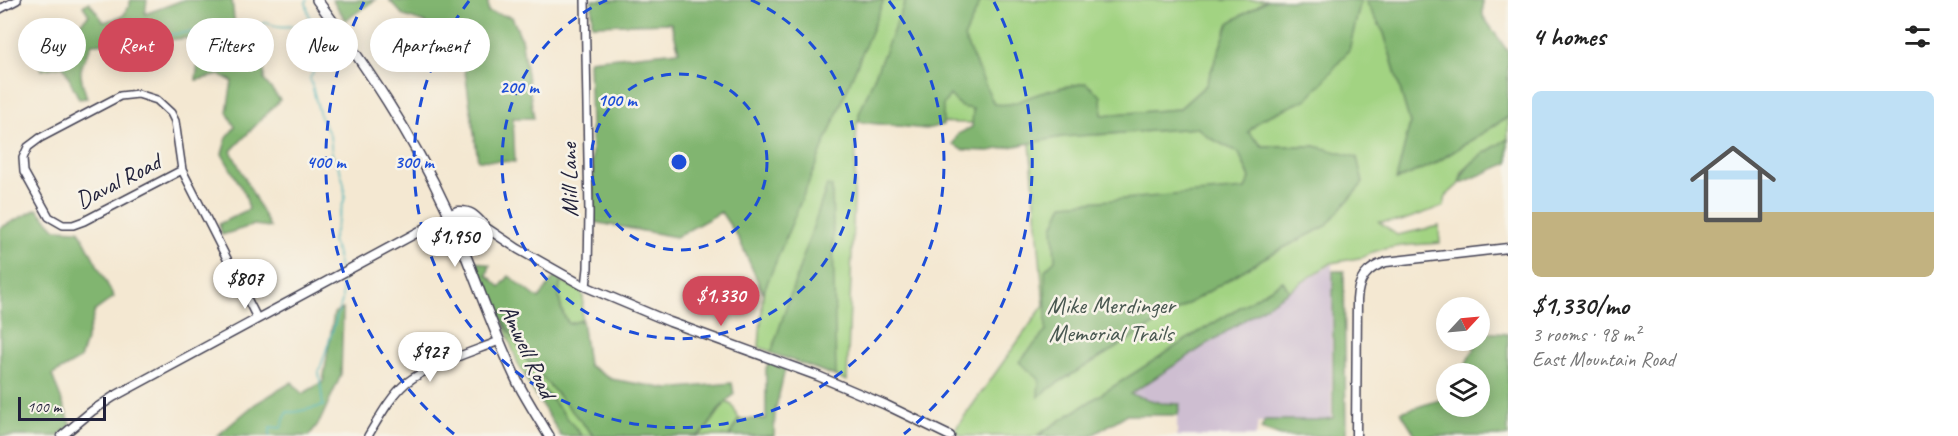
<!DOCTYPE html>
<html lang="en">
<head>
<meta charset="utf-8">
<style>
	body { margin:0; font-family:Caveat,sans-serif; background:#f6f6f6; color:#222; height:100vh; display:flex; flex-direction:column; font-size:22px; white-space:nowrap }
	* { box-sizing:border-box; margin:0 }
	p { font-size:20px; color:#767676 }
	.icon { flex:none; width:33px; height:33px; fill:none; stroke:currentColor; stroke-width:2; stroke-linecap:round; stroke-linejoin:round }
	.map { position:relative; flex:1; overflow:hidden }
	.side { display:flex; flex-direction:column; background:#fff; width:450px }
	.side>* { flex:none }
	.hud { position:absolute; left:18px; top:18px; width:570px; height:54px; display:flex; gap:12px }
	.needle { width:39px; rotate:64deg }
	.fabs { position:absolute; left:1436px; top:297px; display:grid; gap:12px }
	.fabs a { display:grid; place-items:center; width:54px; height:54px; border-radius:50%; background:#fff; box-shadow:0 3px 15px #0003; font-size:30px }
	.scale { position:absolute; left:18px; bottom:15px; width:88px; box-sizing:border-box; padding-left:6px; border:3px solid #22223b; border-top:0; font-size:16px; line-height:21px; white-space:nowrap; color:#22223b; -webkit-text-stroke:4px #f7f3e8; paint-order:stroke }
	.price { position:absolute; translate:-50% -51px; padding:0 14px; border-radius:21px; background:#fff; color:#222; font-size:20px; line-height:39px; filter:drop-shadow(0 2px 3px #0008) }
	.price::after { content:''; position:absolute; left:50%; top:36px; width:18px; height:14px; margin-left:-9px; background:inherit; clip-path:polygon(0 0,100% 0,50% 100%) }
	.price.on { background:#d1495b; color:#fff }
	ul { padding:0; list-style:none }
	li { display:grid; align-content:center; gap:12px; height:318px; padding:0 24px }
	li+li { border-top:2px solid #e0e0e0 }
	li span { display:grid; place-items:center; height:186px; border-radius:9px; color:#555 }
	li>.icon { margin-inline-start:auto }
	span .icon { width:108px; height:108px; fill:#fffc; stroke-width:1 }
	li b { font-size:26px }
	h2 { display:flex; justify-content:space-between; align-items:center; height:72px; padding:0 24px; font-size:26px }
	.tag { padding:0 21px; border-radius:27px; background:#fff; box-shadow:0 3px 15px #0003; font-size:21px; line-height:54px }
	.tag.on { background:#d1495b; color:#fff }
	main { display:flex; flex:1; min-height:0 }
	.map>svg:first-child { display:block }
	.industrial { fill:#cebed1 }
	.green { fill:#a2d382; stroke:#627a5e; stroke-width:1.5 }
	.forest { fill:#81b570; stroke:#526c56; stroke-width:1.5 }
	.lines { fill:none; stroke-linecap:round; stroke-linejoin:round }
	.stream { stroke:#40b1b8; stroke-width:1.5 }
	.minor-casing { stroke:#424052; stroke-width:10 }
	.tertiary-casing { stroke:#424052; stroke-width:11 }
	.secondary-casing { stroke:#424052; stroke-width:12 }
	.minor { stroke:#fff; stroke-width:7 }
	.tertiary { stroke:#fff; stroke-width:8 }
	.secondary { stroke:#fff; stroke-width:9 }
	.ring { fill:none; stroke:#1d4ed8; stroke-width:3; stroke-dasharray:10 8 }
	.labels { text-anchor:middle; stroke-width:5; stroke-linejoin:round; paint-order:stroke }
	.street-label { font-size:24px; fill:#22223b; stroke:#f7f3e8 }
	.park-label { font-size:24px; fill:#485750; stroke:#f7f3e8 }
	.centre { fill:#1d4ed8; stroke:#f7f3e8; stroke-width:3 }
	.ring-label { font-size:18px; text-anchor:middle; font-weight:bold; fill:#1d4ed8; stroke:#f7f3e8; stroke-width:5; stroke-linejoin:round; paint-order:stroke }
</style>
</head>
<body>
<main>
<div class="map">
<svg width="1508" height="436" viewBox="0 0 1508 436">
	<rect width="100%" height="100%" fill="#f7f3e8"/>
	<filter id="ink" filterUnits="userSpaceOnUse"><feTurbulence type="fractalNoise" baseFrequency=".0167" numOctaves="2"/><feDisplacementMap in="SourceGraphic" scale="12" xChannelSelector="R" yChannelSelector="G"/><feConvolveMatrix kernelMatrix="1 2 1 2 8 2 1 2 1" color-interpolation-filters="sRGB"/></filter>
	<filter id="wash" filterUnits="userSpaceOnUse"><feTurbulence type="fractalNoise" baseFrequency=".008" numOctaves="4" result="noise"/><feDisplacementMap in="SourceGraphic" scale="24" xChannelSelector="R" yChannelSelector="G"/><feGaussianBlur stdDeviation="1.35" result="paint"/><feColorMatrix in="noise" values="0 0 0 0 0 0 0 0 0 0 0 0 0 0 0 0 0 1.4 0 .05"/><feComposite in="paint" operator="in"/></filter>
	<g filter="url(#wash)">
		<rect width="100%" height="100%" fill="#f4e8d2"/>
		<!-- industrial -->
		<path class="industrial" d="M1332,264L1331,423L1258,422L1256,436H1177V407L1126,394Z"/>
		<!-- green -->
		<path class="green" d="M873,0H1267L1229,23L1206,85L1179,109L1102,115L1086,83L1062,87L1096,135L1198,128L1208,137L1239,153L1250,179L1245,189L1264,258L1326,226L1315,146H1262L1248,132L1262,119L1307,99L1349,50L1361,0H1365L1384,33L1410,123L1397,180L1434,164L1508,117V139L1484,153L1462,172L1459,184L1446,196L1444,206L1401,221L1379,222L1397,235L1439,226L1440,243C1420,245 1379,245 1364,257L1331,263L1289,291L1283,281L1266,291L1057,436H963L954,431L1044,305L1030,143L1032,142L1031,124L857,121L847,381L759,347L763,293Z
			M561,281L580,290L583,297L582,320L569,324C561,311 556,296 561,281Z
			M500,315L526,359L594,436H582L535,379L529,374L525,375L519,366Z
			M726,402L732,405L739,419L729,436H697L705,431Z"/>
		<!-- forest -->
		<path class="forest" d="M130,0H147L145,14L183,0H232L234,19L241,44L264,60V80L280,100L231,151L270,227L254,225L222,235L219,224L249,209L245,194L222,154L227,137L235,127L227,112L232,81L220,75L196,80L198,62L188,38L142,42L117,48L109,43L92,44C79,71 77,68 87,98L79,99L63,66L42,70L38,57L54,50L56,36L76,27L89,15L83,6L89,2L104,22L123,16L130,5Z
			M332,0H375L346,20Z
			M389,0C400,0 414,3 424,0H488V12L512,17L521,38L534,118H513L515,162L478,160L462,51L425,23L404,16Z
			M592,0H884L763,293L739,239L721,212L676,237L594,222L589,60L679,51L671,23L592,25Z
			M906,0H981L964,38L994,104C1014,106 1017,101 1035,95C1051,89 1068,86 1086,83L1101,96L1102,115L1179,109L1206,85L1229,23L1267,0H1361L1349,50L1323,82L1307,99L1262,119L1248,132L1262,146H1315L1357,157L1363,183L1326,226L1264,258L1056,384L1038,397L1039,379L1019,362L1046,331L1045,270L1055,260L1053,227L1063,204L1245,189L1250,178L1239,153L1208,137L1198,128L1062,137L989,151L962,150L953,144L958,134L972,127L973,109L961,107L950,95L943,105V125L926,129L859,122V114Z
			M1365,0H1483V16L1508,52V117L1434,164L1396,180L1410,123L1384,33Z
			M1508,139V163L1459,184C1464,162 1489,150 1508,139Z
			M827,185L832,187L836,376L771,353Z
			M37,209L56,229L79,230L114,297L95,311L80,359L52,375L71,425L58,436H0V228Z
			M476,261L490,265L487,275L500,287L509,276L539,299L555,276L561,281C557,296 560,312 569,324L582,320L588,365L611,379L668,389L732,383L734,394L720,408L705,431L697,436H594L526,359L491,301Z
			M1333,271H1344L1346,436H1281L1261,429L1265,420H1318L1333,418Z
			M1283,281L1289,291L1130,394L1161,403L1180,404L1178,415H1126L1091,436H1036L1184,341Z
			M343,309L341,375L320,421L309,436H217L255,404L292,382L302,394L323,382L334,313Z
			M1483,332L1508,334V436H1416L1401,412L1446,398V406H1479V374L1464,373L1467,361Z
			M769,363L785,369L775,412L774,436H729L739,419H766V368Z
			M529,374L535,379L582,436H561L527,381L525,375Z"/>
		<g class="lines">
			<!-- stream -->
			<path class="stream" d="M307,0L306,2C310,25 325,57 310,78L321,119L330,135L332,154L340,170L344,184L345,197L332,241L336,250L340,270
				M130,36L142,38L191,32H228L234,29L248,30L267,22C278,31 297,23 309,27
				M270,436V427L281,428L287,412H295L323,406L319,372L342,301V279"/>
		</g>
	</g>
	<g filter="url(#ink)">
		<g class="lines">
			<!-- minor casing -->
			<g class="minor-casing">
				<path id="minor" d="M585,0L589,213L588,268L586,287
					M0,9L17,0
					M182,170L84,221L73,225H63L49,217L24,172L23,158L28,147L40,138L120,96L138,94L157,100L171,113L175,121L182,170L257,318
					M368,436C379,418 390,397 406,383C429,365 472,352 499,341"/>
			</g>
			<!-- tertiary casing -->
			<g class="tertiary-casing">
				<path id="tertiary" d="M449,217L469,219L485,227L518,249L582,285L670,322L818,376L886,405L950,436
					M461,242C460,230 463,222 476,224
					M62,436L92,411L113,397L457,211C471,210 475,215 484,225
					M1356,436L1357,300C1358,280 1366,268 1386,262L1508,248"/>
			</g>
			<!-- secondary casing -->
			<g class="secondary-casing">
				<path id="secondary" d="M317,0C366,66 412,134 446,208C472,266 491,328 519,385C528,402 539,419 549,436"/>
			</g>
			<!-- minor -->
			<use href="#minor" class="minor"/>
			<!-- tertiary -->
			<use href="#tertiary" class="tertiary"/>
			<!-- secondary -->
			<use href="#secondary" class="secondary"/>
		</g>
	</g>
	<!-- distance rings -->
	<g class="ring">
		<circle cx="679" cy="162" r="88"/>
		<path d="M751 0A177 177 0 1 1 607 0"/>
		<path d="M889 1A265 265 0 1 1 469 1"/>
		<path d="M454 434A353 353 0 0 1 364 2M994 2A353 353 0 0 1 904 434"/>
	</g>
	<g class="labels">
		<!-- street labels -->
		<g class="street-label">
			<text transform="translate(569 180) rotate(-91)" y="8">Mill Lane</text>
			<text transform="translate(118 181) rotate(-27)" y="8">Daval Road</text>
			<text transform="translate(528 351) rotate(65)" y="8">Amwell Road</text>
		</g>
		<!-- park labels -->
		<g class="park-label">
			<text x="1111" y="313">Mike Merdinger<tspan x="1111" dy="28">Memorial Trails</tspan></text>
		</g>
	</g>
	<circle cx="679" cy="162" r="9" class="centre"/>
	<g class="ring-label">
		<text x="519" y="93">200 m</text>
		<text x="617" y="106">100 m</text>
		<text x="326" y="168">400 m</text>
		<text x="414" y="168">300 m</text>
	</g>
</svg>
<div class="fabs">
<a><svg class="needle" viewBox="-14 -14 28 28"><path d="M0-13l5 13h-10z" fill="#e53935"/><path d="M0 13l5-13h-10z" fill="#767676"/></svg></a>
<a><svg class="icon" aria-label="layers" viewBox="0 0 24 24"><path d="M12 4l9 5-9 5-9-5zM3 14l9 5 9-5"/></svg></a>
</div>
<div class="scale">100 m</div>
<b class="price" style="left:455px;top:268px">$1,950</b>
<b class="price" style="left:245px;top:310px">$807</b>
<b class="price on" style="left:721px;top:327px">$1,330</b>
<b class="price" style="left:430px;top:383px">$927</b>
<div class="hud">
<a class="tag">Buy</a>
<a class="tag on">Rent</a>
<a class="tag">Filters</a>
<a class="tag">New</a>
<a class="tag">Apartment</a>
</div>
</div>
<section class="side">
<h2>4 homes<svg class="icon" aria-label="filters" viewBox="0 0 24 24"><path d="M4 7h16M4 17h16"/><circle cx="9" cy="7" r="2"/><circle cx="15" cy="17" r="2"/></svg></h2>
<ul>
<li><span style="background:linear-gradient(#bfe0f5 65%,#c2b280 0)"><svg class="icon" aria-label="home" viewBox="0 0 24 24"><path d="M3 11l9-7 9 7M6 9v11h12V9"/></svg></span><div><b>$1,330/mo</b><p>3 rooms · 98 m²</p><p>East Mountain Road</p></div></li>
</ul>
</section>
</main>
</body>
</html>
